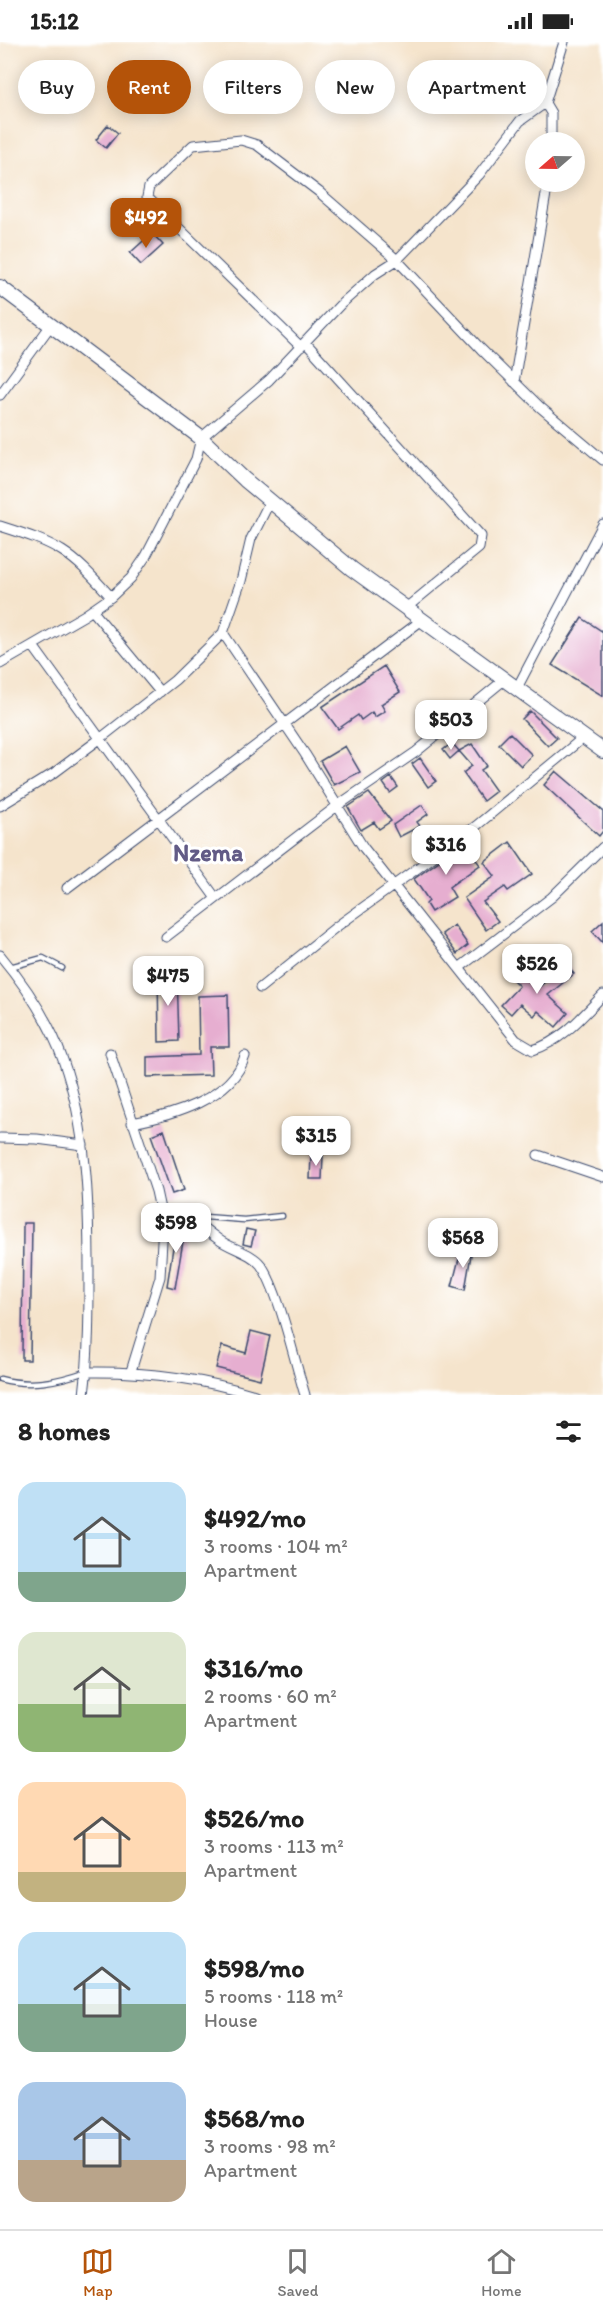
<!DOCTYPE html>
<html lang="en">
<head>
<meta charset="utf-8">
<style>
	body { margin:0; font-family:Itim,sans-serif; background:#f2f2f2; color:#222; height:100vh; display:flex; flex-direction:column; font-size:22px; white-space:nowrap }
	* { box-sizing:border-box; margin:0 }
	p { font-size:20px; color:#767676 }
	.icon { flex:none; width:33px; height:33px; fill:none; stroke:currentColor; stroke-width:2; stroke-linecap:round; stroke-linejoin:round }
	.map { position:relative; height:1353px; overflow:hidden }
	.details { display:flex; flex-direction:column; background:#fff; flex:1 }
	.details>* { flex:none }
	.banner { position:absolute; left:18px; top:18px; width:567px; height:54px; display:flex; gap:12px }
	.needle { width:39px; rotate:250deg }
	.tools { position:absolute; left:525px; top:90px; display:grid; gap:12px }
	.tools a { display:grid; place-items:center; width:60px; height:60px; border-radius:50%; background:#fff; box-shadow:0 3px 15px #0003; font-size:30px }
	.price { position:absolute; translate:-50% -51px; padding:0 14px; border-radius:12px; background:#fff; color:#222; font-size:20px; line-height:39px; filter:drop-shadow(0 2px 3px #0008) }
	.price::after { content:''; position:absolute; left:50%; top:36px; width:18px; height:14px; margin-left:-9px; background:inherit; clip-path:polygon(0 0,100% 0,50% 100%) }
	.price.on { background:#b45309; color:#fff }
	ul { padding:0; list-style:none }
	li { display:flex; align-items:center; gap:18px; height:150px; padding:0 18px }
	li span { display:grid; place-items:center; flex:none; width:168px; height:120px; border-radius:18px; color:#555 }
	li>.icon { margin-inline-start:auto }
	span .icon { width:72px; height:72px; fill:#fffc; stroke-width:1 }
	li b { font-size:26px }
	h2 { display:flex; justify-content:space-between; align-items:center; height:72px; padding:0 18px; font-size:26px }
	.chip { padding:0 21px; border-radius:27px; background:#fff; box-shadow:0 3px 15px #0003; font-size:21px; line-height:54px }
	.chip.on { background:#b45309; color:#fff }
	.status { display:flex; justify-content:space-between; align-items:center; height:42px; padding:0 30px; background:#fff; direction:ltr }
	.status svg { height:16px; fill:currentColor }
	.tab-bar { display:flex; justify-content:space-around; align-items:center; height:84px; border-top:2px solid #e0e0e0; background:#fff; font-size:16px; color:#767676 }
	.tab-bar a { display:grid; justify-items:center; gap:3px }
	.tab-bar .on { color:#b45309 }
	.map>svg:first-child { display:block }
	.building { fill:#e6aed0 }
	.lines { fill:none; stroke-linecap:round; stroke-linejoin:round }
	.lane-casing { stroke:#3c4a6e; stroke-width:7 }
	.street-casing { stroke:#3c4a6e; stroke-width:11 }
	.secondary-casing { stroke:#3c4a6e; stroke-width:16 }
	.lane { stroke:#fff; stroke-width:4.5 }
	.street { stroke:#fff; stroke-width:9 }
	.secondary { stroke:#fff; stroke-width:14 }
	.labels { text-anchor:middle; stroke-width:6; stroke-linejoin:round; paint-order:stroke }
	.district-label { font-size:24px; font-weight:bold; fill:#625b86; stroke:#fff }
</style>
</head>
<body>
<div class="status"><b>15:12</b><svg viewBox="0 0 49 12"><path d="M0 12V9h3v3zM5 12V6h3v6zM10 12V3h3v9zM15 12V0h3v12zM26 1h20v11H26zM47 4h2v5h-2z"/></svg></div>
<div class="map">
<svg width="603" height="1353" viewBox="0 0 603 1353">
	<rect width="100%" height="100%" fill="#fff"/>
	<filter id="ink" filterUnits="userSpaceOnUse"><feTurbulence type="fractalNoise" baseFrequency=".0167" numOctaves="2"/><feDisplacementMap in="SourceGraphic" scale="12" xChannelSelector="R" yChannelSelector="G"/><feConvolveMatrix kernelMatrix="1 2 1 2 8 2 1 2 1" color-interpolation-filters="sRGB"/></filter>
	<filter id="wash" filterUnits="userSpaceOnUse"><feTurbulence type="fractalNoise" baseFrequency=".008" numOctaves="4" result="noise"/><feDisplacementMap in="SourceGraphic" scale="24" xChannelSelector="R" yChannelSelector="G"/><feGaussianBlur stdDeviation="1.35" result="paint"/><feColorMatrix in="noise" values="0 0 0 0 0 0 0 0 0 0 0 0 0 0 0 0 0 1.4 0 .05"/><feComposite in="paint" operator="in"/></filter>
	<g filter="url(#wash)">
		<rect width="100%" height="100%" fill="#f5e4cc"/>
		<g id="blocks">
			<!-- building -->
			<path class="building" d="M108,83L118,91L106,106L96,98Z
				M152,191L163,203L141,223L130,211Z
				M582,576L603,590V654L552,623Z
				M384,624L400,650L381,662L385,669L375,675L372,670L361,678L358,673L338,687L322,665Z
				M530,669L557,696L548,704L522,677Z
				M510,691L532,713L521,724L499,702Z
				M452,701L459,709L450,717L443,708Z
				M472,702L487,724L481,728L496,749L483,759L463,731L472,724L459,709Z
				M345,704L360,730L334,743L320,719Z
				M420,716L436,739L428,745L412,722Z
				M556,729L603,769V789L599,794L544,743Z
				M391,735L398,745L390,751L383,741Z
				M369,751L391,779L379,787L374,780L361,788L348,765Z
				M422,763L428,772L417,780L420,784L399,795L393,783Z
				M510,800L532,832L508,849L505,845L483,860L498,879L486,888L464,856L495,834L484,820Z
				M464,801L480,823L449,845L455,855L431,870L426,862L429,859L414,837Z
				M603,879V901L592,889Z
				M454,883L468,903L457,912L442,892Z
				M513,922L539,945L566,922L574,932L548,953L568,971L556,985L538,969L534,974L520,962L511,972L501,963L519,944L505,930Z
				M177,930L179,999L159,1000L158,931Z
				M228,953L229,1005H210L211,1033L147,1035V1015L199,1013L198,954Z
				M164,1088L184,1148L172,1152L151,1093Z
				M311,1113L323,1114L322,1137H310Z
				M177,1180L186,1182L175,1246L167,1244Z
				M23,1181H32L30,1318H22Z
				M246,1187L255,1189L251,1204L243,1202Z
				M462,1205L472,1207L465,1248L452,1244Z
				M251,1289L270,1294L260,1337L216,1326L222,1304L246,1311Z"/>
		</g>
	</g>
	<g filter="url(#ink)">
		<use href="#blocks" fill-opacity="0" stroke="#3c4a6e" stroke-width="1.5"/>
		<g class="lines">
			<!-- lane casing -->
			<g class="lane-casing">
				<path id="lane" d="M10,925L43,916L62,926
					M192,1174L244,1178L282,1174
					M0,1337C30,1345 56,1340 85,1330"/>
			</g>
			<!-- street casing -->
			<g class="street-casing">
				<path id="street" d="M545,61L551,71V100
					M305,300L481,494L479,506L406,566
					M301,305L147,155L149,145L193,103L241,98L257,103L319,150L397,218L481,307L540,365L603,418
					M514,340L548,140
					M0,353L51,283
					M0,484C60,503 69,508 111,555
					M92,568L160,650
					M223,591L305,712L363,805L516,998L533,1008C562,999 582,975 603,953
					M33,604L215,855
					M0,622L85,573L111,555L131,536L146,514L196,417L201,396L269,338L340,263L375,232L397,218L479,133L520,79L545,61L564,0
					M517,646L603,482
					M0,764L54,731L101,696L175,638L223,591L241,539L251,497L270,459
					M67,846L422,578
					M166,895L337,764L416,710L504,638
					M0,913C25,943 50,981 63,1018C87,1086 89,1159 89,1230C89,1271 89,1312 84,1353
					M459,926L552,855L603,805
					M260,946L336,885L476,784L584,695
					M110,1011L156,1149L163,1181L160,1235L131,1329
					M132,1081C171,1074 232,1057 245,1014
					M0,1096L37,1097L83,1103
					M538,1113L603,1135
					M162,1172C198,1174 192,1179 218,1197C231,1207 251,1210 261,1223C279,1248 295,1321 305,1353
					M87,1330C144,1329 201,1336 255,1353"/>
			</g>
			<!-- secondary casing -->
			<g class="secondary-casing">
				<path id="secondary" d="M0,245L201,396L245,438L352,527L603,709"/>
			</g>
			<!-- lane -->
			<use href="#lane" class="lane"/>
			<!-- street -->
			<use href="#street" class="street"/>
			<!-- secondary -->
			<use href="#secondary" class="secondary"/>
		</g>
	</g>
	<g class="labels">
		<!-- district labels -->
		<g class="district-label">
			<text x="208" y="819">Nzema</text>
		</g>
	</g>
</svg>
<div class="tools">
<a><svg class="needle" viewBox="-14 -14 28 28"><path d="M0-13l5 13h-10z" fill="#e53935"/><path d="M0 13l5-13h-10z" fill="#767676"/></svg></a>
</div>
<b class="price on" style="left:146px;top:207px">$492</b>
<b class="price" style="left:451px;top:709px">$503</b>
<b class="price" style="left:446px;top:834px">$316</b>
<b class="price" style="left:537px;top:953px">$526</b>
<b class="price" style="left:168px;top:965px">$475</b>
<b class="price" style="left:316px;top:1125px">$315</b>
<b class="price" style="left:176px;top:1212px">$598</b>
<b class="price" style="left:463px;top:1227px">$568</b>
<div class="banner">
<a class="chip">Buy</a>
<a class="chip on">Rent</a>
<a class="chip">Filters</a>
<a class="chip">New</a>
<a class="chip">Apartment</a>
</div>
</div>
<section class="details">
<h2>8 homes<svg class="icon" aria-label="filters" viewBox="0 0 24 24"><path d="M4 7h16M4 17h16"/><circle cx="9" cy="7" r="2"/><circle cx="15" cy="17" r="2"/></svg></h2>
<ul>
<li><span style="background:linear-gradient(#bfe0f5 75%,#7fa58c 0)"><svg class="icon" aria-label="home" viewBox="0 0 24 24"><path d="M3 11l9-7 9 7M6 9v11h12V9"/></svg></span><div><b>$492/mo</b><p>3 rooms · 104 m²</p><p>Apartment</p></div></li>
<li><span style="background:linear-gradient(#dfe7d0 60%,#8fb573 0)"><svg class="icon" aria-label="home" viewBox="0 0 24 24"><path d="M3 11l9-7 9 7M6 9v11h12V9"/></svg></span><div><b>$316/mo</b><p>2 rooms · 60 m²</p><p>Apartment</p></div></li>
<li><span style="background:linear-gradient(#ffd9b3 75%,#c2b280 0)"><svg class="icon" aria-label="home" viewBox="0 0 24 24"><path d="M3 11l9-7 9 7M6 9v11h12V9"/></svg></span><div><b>$526/mo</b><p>3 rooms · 113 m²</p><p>Apartment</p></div></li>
<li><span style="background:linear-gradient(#bfe0f5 60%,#7fa58c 0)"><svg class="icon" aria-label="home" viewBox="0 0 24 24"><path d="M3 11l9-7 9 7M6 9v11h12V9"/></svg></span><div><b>$598/mo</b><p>5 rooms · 118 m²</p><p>House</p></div></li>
<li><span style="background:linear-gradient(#a9c7e8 65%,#b9a48a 0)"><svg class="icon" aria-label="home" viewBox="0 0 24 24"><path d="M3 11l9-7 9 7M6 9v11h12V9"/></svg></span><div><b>$568/mo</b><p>3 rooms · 98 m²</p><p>Apartment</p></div></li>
</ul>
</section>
<nav class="tab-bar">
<a class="on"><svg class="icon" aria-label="map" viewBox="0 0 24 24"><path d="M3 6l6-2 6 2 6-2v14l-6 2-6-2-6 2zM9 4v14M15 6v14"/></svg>Map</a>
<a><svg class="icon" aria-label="saved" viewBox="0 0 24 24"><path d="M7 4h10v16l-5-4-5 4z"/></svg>Saved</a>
<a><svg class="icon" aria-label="home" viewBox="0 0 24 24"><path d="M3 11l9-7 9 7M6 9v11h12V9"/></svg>Home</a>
</nav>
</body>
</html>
